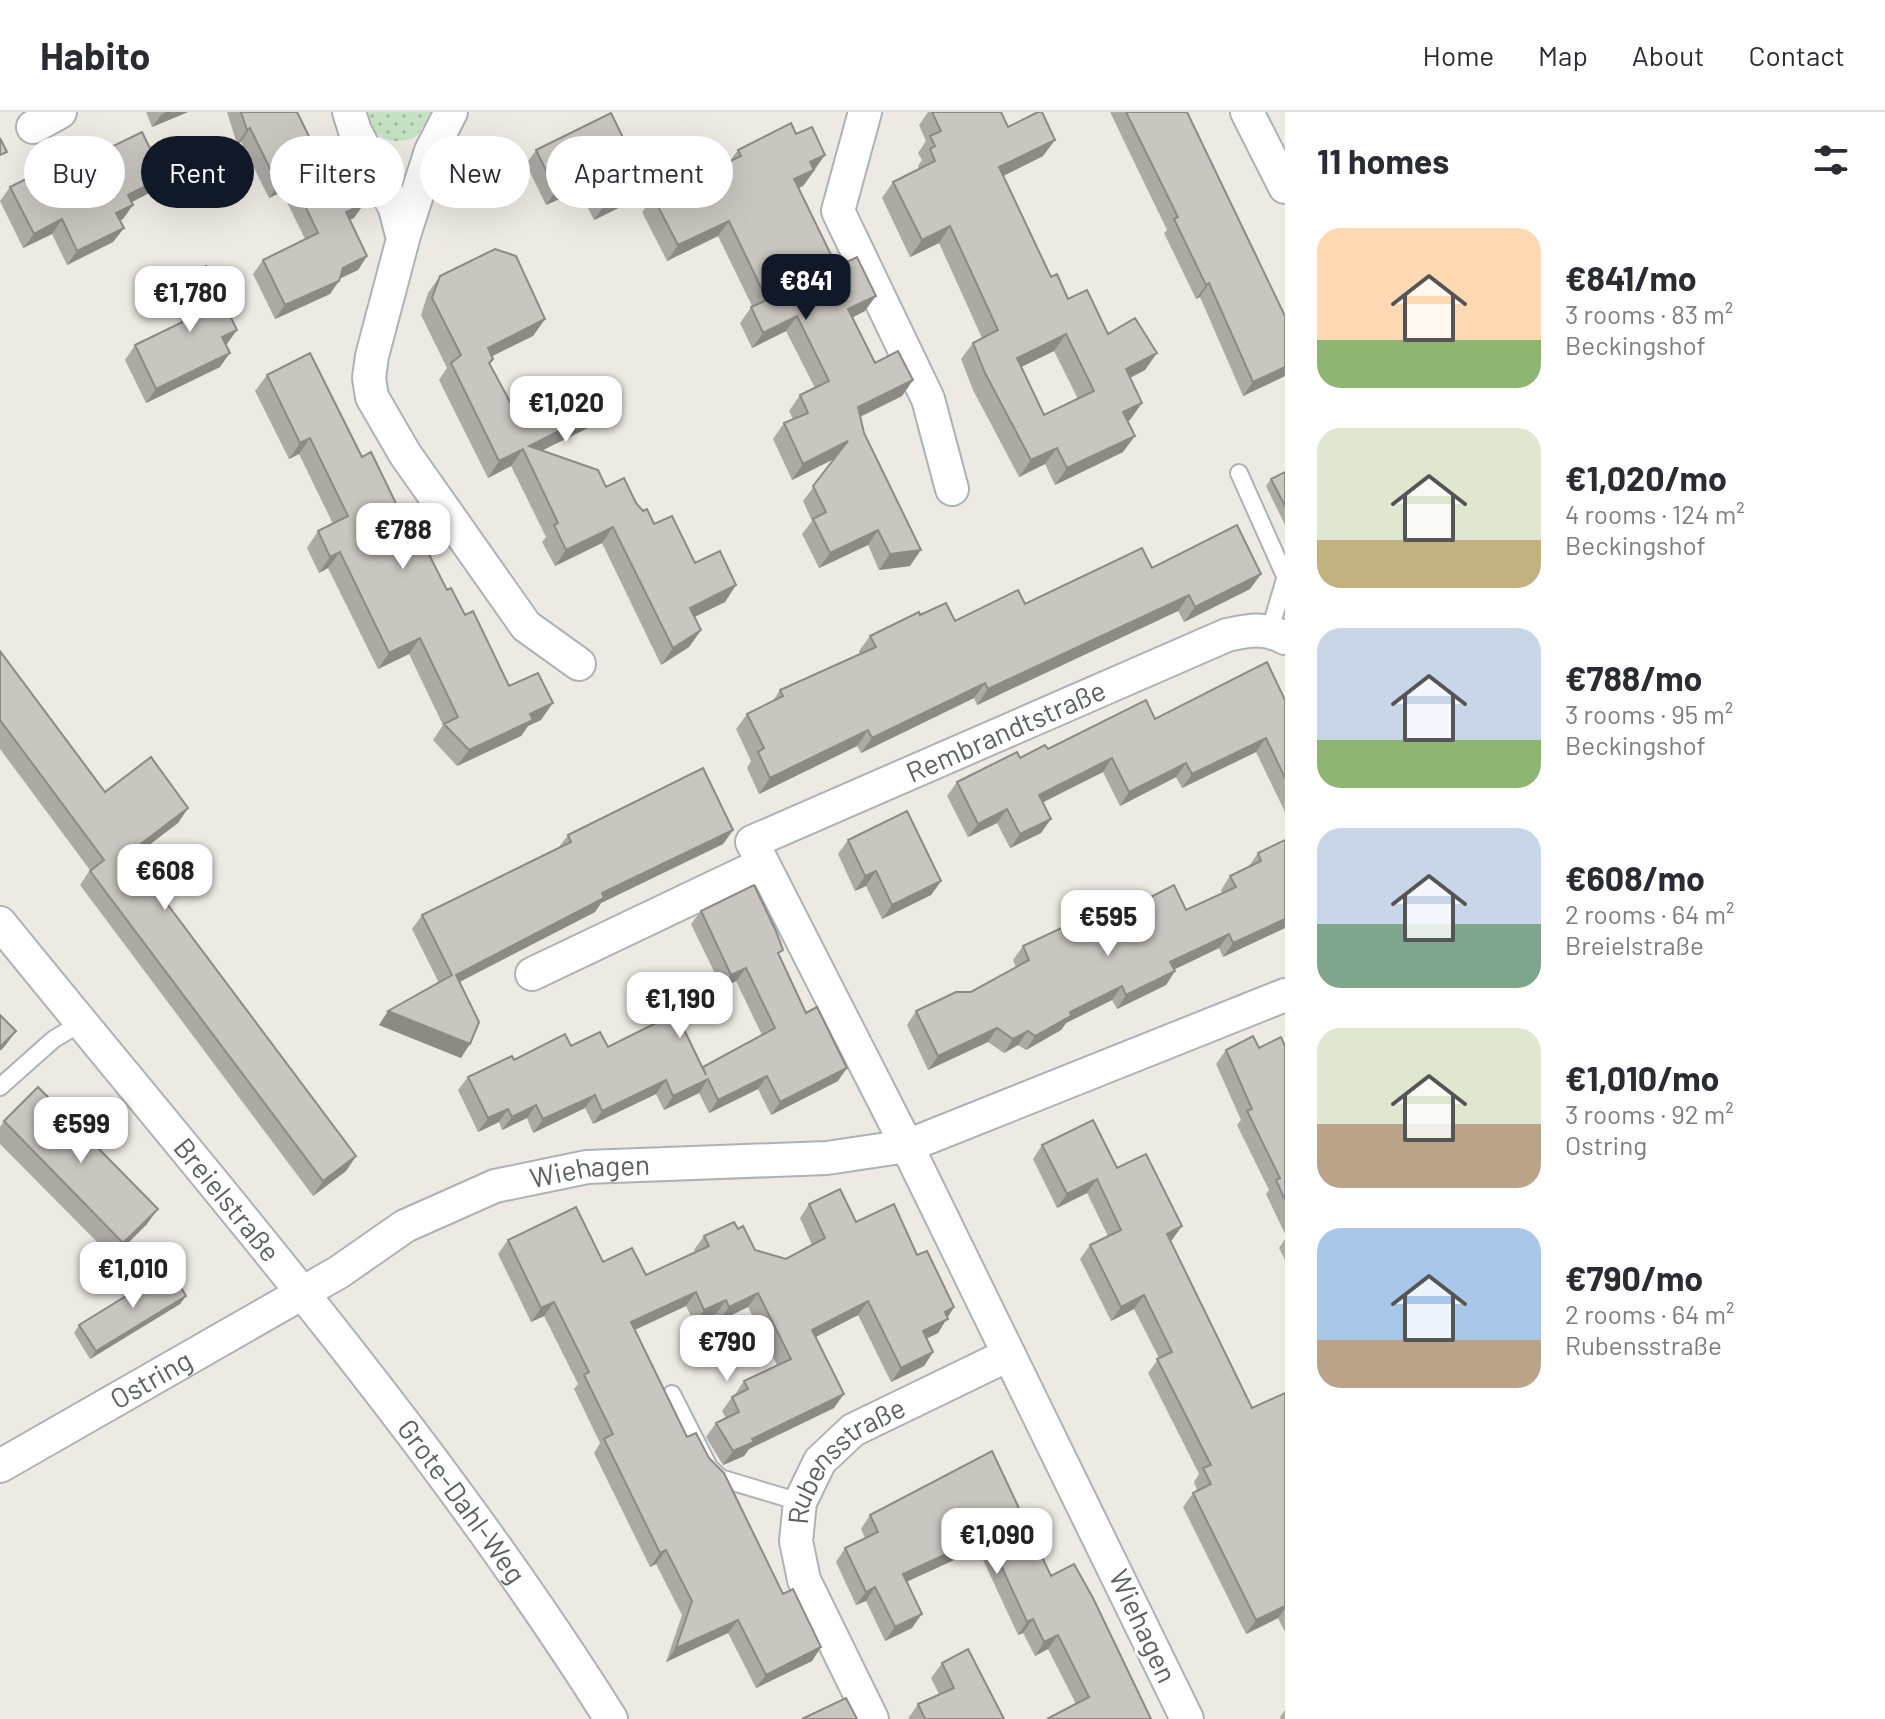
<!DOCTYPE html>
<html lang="en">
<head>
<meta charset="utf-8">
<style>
	body { margin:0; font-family:Barlow,sans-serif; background:#f7f7f7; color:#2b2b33; height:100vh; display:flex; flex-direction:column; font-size:30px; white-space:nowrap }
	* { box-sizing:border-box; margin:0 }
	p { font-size:26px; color:#7c7c81 }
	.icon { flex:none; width:44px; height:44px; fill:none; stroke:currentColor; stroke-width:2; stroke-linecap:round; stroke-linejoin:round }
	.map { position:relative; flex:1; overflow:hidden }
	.sheet { display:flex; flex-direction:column; background:#fff; width:600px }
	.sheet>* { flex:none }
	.top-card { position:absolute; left:24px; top:24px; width:760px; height:72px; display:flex; gap:16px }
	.price { position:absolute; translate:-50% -68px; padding:0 18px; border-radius:16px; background:#fff; color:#222; font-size:26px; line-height:52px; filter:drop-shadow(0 2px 4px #0008) }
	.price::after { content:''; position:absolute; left:50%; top:48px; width:24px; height:18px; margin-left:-12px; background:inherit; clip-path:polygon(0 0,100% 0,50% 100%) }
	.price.current { background:#111827; color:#fff }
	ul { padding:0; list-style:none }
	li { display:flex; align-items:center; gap:24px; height:200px; padding:0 32px }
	li span { display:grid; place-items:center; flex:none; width:224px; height:160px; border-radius:24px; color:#555 }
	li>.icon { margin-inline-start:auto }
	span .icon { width:96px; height:96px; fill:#fffc; stroke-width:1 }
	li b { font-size:34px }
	h2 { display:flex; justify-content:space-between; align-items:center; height:96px; padding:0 32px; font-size:34px }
	.chip { padding:0 28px; border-radius:36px; background:#fff; box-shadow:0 8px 32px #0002; font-size:28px; line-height:72px }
	.chip.current { background:#111827; color:#fff }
	header { display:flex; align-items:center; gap:48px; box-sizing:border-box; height:112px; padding:0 40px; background:#fff; border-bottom:2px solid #e1e1e2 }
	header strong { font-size:38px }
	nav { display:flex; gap:44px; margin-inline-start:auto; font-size:28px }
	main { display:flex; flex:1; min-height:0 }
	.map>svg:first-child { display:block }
	.grass { fill:url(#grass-dots) }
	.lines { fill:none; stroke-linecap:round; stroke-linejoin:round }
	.service-casing { stroke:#afb2b5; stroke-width:20 }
	.minor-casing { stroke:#afb2b5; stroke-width:36 }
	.service { stroke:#fff; stroke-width:16 }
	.minor { stroke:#fff; stroke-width:32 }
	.wall { fill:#ada9a5; fill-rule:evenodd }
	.shaded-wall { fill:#8d8a86 }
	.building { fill:#c9c5c0; stroke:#8d8a86; stroke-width:2; fill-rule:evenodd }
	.labels { text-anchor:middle; stroke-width:6; stroke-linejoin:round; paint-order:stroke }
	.street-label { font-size:28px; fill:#5c6063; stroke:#fff }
</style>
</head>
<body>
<header>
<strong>Habito</strong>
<nav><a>Home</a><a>Map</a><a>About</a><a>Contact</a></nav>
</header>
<main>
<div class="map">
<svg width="1285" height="1607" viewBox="0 0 1285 1607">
	<defs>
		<pattern id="grass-dots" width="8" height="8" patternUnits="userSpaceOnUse" patternTransform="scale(2)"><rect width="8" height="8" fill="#c5e3c3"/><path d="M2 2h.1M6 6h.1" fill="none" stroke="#a3bba2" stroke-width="1.8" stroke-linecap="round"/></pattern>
	</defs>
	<rect width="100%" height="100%" fill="#edeae4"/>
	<!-- grass -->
	<path class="grass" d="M365,0H432L417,24C394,36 369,26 365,0Z"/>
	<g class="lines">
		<!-- service casing -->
		<g class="service-casing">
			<path id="service" d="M1239,361L1285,464
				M1270,518L1285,467
				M0,975L54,927L81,911
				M672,1282L709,1355L720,1366L800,1390"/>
		</g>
		<!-- minor casing -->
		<g class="minor-casing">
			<g id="minor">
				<path d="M349,0L355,19L395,96L403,127L372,244L369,266L372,285L405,342L526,514L579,552"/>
				<path d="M865,0L838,99L928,287L952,377"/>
				<path d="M1247,0L1285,75"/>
				<path d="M33,15L60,0"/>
				<path d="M404,123L431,39L451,0"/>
				<path id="s1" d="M0,811C210,1070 434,1325 611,1607"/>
				<path d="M532,862L763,752"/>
				<path id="s2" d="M0,1354L339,1160L405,1114L495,1074L587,1055L827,1046L907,1034L1285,883"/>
				<path id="s3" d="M872,1607L804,1468L796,1429L800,1390L820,1349L853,1318L1008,1243"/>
				<path id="s4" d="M1187,1607L907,1034L752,730L1227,523C1250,518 1264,515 1285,526"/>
			</g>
		</g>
		<!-- service -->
		<use href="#service" class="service"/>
		<!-- minor -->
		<use href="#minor" class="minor"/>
	</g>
	<!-- wall -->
	<path class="wall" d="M146,0H188L152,15Z
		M227,0H297L330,67L354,106L350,108L367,144L358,158L340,166L330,182L275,207L253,162L263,148L305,127L282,80L269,86L241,30L237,32Z
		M928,0H1001L1008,15L1043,44L1003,64L1051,165L1068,187L1108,222L1145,258L1130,266V308L1128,309L1123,340L1055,373L1045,352L1019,365L973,278L961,247L973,231L982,226L939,131L910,145L882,86L893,70L919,57L918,54L922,48L918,41L926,29L919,13ZM1054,239L1078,287L1044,303L1021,255Z
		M1110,0H1187L1285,264L1243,284L1200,185L1196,187L1164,121L1167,118Z
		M536,38L632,44L667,63L657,77L594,108L579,78L546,93L526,52Z
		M738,38L814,59L803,74L798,76L837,155L865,199L853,205L875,251L913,268L902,284L860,305L864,321L910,454L879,458L868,433L819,456L802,422L812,409L803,389L835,346L792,368L773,327L784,311L793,307L789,299L800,283L815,276L786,219L752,236L740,211L752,194L718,124L667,149L642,100L653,85L729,50Z
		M70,55L153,79L132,90L123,107L120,108L124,116L113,130L67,153L52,122L23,136L0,89L10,75Z
		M440,164L545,207L533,224L492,244L490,252L520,308L592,314L542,338L636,391L654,412L695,451L736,473L725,490L694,505L701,518L689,535L661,553L602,431L555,454L542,430L546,425L511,354L488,366L439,268L447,256L421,203L428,181Z
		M177,167L237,218L225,232L220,255L146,291L125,248L135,233L182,211L168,181Z
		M267,263L362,345L404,408L447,478L465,503L509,574L541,608L528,614L521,624L457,654L433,628L443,613L409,542L378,557L328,456L319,461L307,436L318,419L333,412L299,342L289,347L255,279Z
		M1285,360V413L1266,374L1271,367Z
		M1152,456L1261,462L1250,477L1184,510L1178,499L977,593L974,586L861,641L857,634L759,682L747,656L751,649L736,617L747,602L773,589L780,578L860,542L859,539L870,524L920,503L955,509L1025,492Z
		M0,539L105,680L188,696L178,711L132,745L356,1044L346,1059L313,1084L80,773L90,758L0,637Z
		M1285,588V700L1256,640L1182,676L1176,665L1120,694L1103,660L1042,691L1041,721L1010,736L997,711L968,725L947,684L957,670L1020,646L1048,637L1155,607Z
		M733,718L723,732L601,791L595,800L460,870L461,946L379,913L439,871L412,817L422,803L559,735L568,723Z
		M848,728L941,769L931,783L882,807L866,774L855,779L838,742Z
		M1258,741L1285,816L1223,845L1219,836L1174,857L1175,859L1166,873L1117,897L1112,888L1066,911L1061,918L1026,938L1018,933L1004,941L988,930L928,958L907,913L916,899L971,880L1016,855L1013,848L1023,834L1077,822L1128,801L1133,794L1186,798L1223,782L1221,778L1230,764L1249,754Z
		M701,799L779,844L838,969L771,1003L758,977L709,1001L699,981L664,998L656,982L593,1012L585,996L533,1021L527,1006L502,1018L499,1010L478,1020L458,978L468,965L514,948L571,934L608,935L702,955L762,923L736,869L722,876L691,812Z
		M1285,934V1122L1266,1082L1269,1078L1237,1013L1241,1008L1216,952L1226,938Z
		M4,1009L147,1112L113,1146L0,1032V1015Z
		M1042,1033L1117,1056L1172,1128L1170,1129L1252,1296L1285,1281V1520L1278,1506L1246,1522L1183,1395L1193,1381L1197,1378L1194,1370L1199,1362L1148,1261L1159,1246L1134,1197L1111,1209L1080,1147L1090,1133L1108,1124L1087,1081L1057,1096L1033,1047Z
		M809,1092L856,1110L917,1143L954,1195L938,1221L926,1227L933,1240L924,1254L891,1270L858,1203L816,1225L834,1296L749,1337L744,1344L723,1353L706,1325L716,1311L726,1306L722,1299L732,1285L734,1284L744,1269L777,1253L748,1195L719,1209L716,1202L695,1212L686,1194L635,1218L687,1325L709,1346L783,1482L821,1535L812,1549L756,1576L728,1521L666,1550L682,1503L656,1452L650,1455L594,1341L600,1331L574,1277L578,1272L544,1204L531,1210L498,1142L508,1128L603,1150L646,1163L696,1140L694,1138L704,1124L738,1117L755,1138L786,1147L812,1133L800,1106Z
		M1285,1127V1148L1279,1136Z
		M186,1184L180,1192L90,1247L74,1221L79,1213Z
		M992,1339L1051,1464L1151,1607L1076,1592L1048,1537L1035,1544L1023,1521L1018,1523L978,1437L906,1470L912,1516L885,1529L866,1489L856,1493L836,1450L845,1436L865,1426L861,1417L870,1403Z
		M942,1551L1004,1607H908L918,1592L939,1582L931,1566Z
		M1285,1598V1607H1281L1280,1605Z"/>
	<!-- shaded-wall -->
	<path class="shaded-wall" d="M166,0H188L152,15L162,2Z
		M250,16L241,30L237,32L247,18Z
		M1055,28L1043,44L987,72L999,55Z
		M825,43L803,74L783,83L794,67L810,50Z
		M589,63L579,78L546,93L556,79Z
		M667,63L657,77L594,108L604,94Z
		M164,65L153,79L118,97L128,83Z
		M292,66L282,80L269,86L278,73Z
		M364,92L354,106L337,114L346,100Z
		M133,93L123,107L106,115L116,101Z
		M62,107L52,122L23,136L34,122Z
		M729,109L718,124L667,149L678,133Z
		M950,114L939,131L910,145L922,128Z
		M124,116L113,130L67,153L77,139Z
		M367,144L358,158L333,170L343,156Z
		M339,169L330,182L275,207L285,193Z
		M1209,171L1200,185L1196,187L1206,173Z
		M876,184L865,199L838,213L848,197Z
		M797,204L786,219L752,236L763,221Z
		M545,207L533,224L476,252L488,236Z
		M237,218L227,232L212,239L222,225Z
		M1066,222L1054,239L1005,263L1017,246Z
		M230,241L220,255L146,291L156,277Z
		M1157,241L1145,258L1114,274L1126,257Z
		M1285,255V264L1243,284L1253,270Z
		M913,268L902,284L847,311L858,295Z
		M1142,291L1130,308L1112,317L1123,300Z
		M603,297L592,314L527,346L529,334Z
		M1135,324L1123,340L1055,373L1067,356Z
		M310,326L299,342L289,347L300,331Z
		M848,329L838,345L792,368L803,352Z
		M1057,336L1045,352L1019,365L1031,348Z
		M523,337L511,354L488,366L499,349Z
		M613,415L602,431L555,454L566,438Z
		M878,418L868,433L819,456L830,441Z
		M921,438L910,454L879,458L890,442Z
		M340,440L328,456L319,461L330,445Z
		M1261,462L1250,477L1184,510L1195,495Z
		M736,473L725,490L678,513L690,496Z
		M1189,483L1178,499L977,593L988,577Z
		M701,518L689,535L661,553L673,536Z
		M420,526L409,542L378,557L389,541Z
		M985,571L974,586L861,641L872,626Z
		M553,591L541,608L528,614L521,624L457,654L469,638L530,602Z
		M868,618L857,634L759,682L770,666Z
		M1266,626L1256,640L1182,676L1192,662Z
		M1112,646L1103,660L1029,697L1039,683Z
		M1186,651L1176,665L1120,694L1129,680Z
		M188,696L178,711L119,756L129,741Z
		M1007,697L997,711L968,725L978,712Z
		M1051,707L1041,721L1010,736L1020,722Z
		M733,718L723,732L601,791L595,800L447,876L456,863L602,781Z
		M876,759L866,774L855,779L865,764Z
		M941,769L931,783L882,807L892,793Z
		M1285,807V816L1223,845L1233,831Z
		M1229,822L1219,836L1161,864L1170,850Z
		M746,856L736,869L722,876L731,863Z
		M1175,859L1166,873L1117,897L1126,883Z
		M1122,874L1112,888L1066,911L1061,918L1026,938L1035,924L1070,900Z
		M388,899L470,932L461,946L379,913Z
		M997,916L988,930L928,958L938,944Z
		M16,919L5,934L0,939V935Z
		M1028,919L1018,933L1004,941L1013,927Z
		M847,956L838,969L771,1003L780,990Z
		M767,964L758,977L709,1001L718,988Z
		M708,967L699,981L664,998L673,984Z
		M666,968L656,982L593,1012L602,999Z
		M595,983L585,996L533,1021L543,1007Z
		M536,993L527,1006L502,1018L512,1005Z
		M508,997L499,1010L478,1020L488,1006Z
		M356,1044L346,1059L313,1084L323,1069Z
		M1097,1067L1087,1081L1057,1096L1067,1082Z
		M158,1097L147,1112L113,1146L123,1131Z
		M1182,1114L1172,1128L1157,1136L1167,1122Z
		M696,1180L686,1194L621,1224L631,1210Z
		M758,1181L748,1195L719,1209L729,1195Z
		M1144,1183L1134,1197L1111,1209L1121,1195Z
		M186,1184L180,1192L90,1247L96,1239Z
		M726,1188L716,1202L695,1212L704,1198Z
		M868,1189L858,1203L802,1232L812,1218Z
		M554,1190L544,1204L531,1210L541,1196Z
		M954,1195L938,1221L913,1233L923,1219L945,1200Z
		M933,1240L924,1254L891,1270L901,1256Z
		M844,1282L834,1296L749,1337L744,1344L723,1353L733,1339L752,1327Z
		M987,1423L978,1437L893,1476L903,1462Z
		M666,1438L656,1452L650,1455L660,1441Z
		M875,1475L866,1489L856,1493L866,1480Z
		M1285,1494V1497L1278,1506L1246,1522L1256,1508Z
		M922,1502L912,1516L885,1529L895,1515Z
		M1033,1507L1023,1521L1018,1523L1027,1510Z
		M738,1508L728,1521L666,1550L676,1536Z
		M1058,1523L1048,1537L1035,1544L1044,1530Z
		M821,1535L812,1549L756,1576L766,1563Z"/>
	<!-- building -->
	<path class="building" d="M241,0H297L330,67L348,59L364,92L346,100L367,144L343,156L339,169L285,193L263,148L318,121L292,66L278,73L250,16L247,18Z
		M932,0H1001L1008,15L1038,0H1042L1055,28L999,55L1051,165L1057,162L1068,187L1087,178L1108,222L1135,206L1157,241L1126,257L1142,291L1123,300L1135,324L1067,356L1057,336L1031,348L985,261L973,231L998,218L950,114L922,128L893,70L935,49L930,37L935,34L930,24L941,19ZM1066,222L1094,279L1044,303L1017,246Z
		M1126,0H1187L1285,204V255L1253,270L1209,171L1206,173L1174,107L1178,105Z
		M611,1L632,44L653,34L667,63L604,94L589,63L556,79L536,38Z
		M791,11L796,22L812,15L825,43L810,50L814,58L794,67L837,155L857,145L876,184L848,197L875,251L898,239L913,268L858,295L864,321L921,438L890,442L878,418L830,441L813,407L826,400L813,374L848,329L803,352L784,311L808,301L800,283L829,269L797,204L763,221L751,195L767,188L729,109L678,133L653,85L741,44L738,38Z
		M142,20L164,65L128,83L133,93L116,101L124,116L77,139L62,107L34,122L10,75L66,47L70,55Z
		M0,26L7,40L0,43Z
		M495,137L516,144L545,207L488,236L493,247L489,251L520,308L591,272L603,297L529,334L598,358L606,375L624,366L636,391L643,399L647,397L654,412L672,404L695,451L720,439L736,473L690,496L701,518L673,536L613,415L566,438L554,413L558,411L523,337L499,349L451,251L461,243L432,186L440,164Z
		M206,154L237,218L222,225L230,241L156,277L135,233L195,204L177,167Z
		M310,241L362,345L371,340L404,408L410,405L447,478L451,476L465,503L473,499L509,574L538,561L553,591L530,602L533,608L469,638L444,612L458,605L420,526L389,541L340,440L330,445L318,419L348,404L310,326L300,331L267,263Z
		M1285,360V394L1271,367Z
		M1237,413L1261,462L1195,495L1189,483L988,577L985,571L872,626L868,618L770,666L758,640L764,636L747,602L783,584L780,578L876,535L870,524L919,500L920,503L946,491L955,509L1018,478L1025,492L1142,436L1152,456Z
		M0,539L105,680L151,645L188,696L129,741L356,1044L323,1069L90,759L104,748L0,608Z
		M1267,550L1285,588V666L1266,626L1192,662L1186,651L1129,680L1112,646L1039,683L1051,707L1020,722L1007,697L978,712L957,670L1017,640L1020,646L1045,633L1048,637L1146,588L1155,607Z
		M703,656L733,718L602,781L604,786L456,863L479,910L470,932L388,899L452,863L422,803L571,730L568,723Z
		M907,699L941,769L892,793L876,759L865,764L848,728Z
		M1285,728V807L1233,831L1229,822L1170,850L1175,859L1126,883L1122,874L1070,900L1071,904L1035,924L1028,919L1013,927L997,916L938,944L916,899L956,880H971L1029,848L1023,834L1072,811L1077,822L1135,798L1133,794L1174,773L1186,798L1236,775L1230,764L1261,749L1258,741Z
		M754,773L776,819L783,838L778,841L806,901L817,895L847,956L780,990L767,964L718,988L708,967L673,984L666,968L602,999L595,983L543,1007L536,993L512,1005L508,997L488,1006L468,965L512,944L514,948L565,922L571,934L600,920L608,935L676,901L706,963L703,955L775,916L746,856L731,863L701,799Z
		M0,903L16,919L0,935Z
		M1253,924L1259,936L1281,925L1285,934V1088L1276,1068L1280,1066L1247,999L1252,997L1226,938Z
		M38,975L158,1097L123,1131L4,1009Z
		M1093,1008L1117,1056L1146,1042L1182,1114L1167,1122L1252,1296L1285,1281V1494L1256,1508L1193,1381L1211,1372L1203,1356L1211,1353L1157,1247L1172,1240L1144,1183L1121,1195L1090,1133L1121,1118L1097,1067L1067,1082L1042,1033Z
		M840,1077L856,1110L894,1092L917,1143L927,1139L954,1195L945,1200L948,1207L923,1219L933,1240L901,1256L868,1189L812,1218L844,1282L752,1327L754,1330L733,1339L716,1311L739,1300L732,1285L748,1277L744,1269L791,1247L758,1181L729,1195L726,1188L704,1198L696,1180L631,1210L687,1325L696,1321L709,1346L724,1361L783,1482L793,1477L821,1535L766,1563L738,1508L676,1536L692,1489L666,1438L660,1441L604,1327L613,1322L584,1263L589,1260L554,1190L541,1196L508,1128L576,1095L603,1150L632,1136L646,1163L709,1134L704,1124L734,1110L738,1117L743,1114L755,1138L786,1147L825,1126L809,1092Z
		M170,1157L186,1184L96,1239L79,1213Z
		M992,1339L1051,1464L1074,1452L1093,1486L1151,1607H1047L1089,1585L1058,1523L1044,1530L1033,1507L1027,1510L987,1423L903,1462L922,1502L895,1515L875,1475L866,1480L845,1436L878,1420L870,1403Z
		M968,1537L1004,1607H925L918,1592L954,1576L942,1551Z
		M846,1586L857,1607H802Z"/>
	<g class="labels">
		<!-- street labels -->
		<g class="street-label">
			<text dy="10" stroke="none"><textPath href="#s4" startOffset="1256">Rembrandtstraße</textPath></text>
			<text dy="10" stroke="none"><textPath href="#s2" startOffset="666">Wiehagen</textPath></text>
			<text dy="10" stroke="none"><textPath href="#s1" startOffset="358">Breielstraße</textPath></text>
			<text dy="10" stroke="none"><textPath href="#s2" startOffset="174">Ostring</textPath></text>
			<text dy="10" stroke="none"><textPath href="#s3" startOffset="296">Rubensstraße</textPath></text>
			<text dy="10" stroke="none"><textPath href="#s1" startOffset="740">Grote-Dahl-Weg</textPath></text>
			<text transform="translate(1143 1514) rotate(65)" y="10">Wiehagen</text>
		</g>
	</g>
</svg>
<b class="price current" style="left:806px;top:210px">€841</b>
<b class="price" style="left:190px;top:222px">€1,780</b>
<b class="price" style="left:566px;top:332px">€1,020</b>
<b class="price" style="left:403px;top:459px">€788</b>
<b class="price" style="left:165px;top:800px">€608</b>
<b class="price" style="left:1108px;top:846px">€595</b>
<b class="price" style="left:680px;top:928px">€1,190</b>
<b class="price" style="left:81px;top:1053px">€599</b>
<b class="price" style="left:133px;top:1198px">€1,010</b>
<b class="price" style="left:727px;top:1271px">€790</b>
<b class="price" style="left:997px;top:1464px">€1,090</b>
<div class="top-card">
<a class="chip">Buy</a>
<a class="chip current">Rent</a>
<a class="chip">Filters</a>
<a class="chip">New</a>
<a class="chip">Apartment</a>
</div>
</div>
<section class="sheet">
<h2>11 homes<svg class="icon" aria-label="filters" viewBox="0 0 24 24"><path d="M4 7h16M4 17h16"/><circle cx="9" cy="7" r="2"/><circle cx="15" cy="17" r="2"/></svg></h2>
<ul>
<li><span style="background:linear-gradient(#ffd9b3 70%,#8fb573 0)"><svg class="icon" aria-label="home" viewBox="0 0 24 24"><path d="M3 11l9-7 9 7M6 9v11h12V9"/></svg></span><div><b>€841/mo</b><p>3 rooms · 83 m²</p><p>Beckingshof</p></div></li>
<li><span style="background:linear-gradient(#dfe7d0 70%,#c2b280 0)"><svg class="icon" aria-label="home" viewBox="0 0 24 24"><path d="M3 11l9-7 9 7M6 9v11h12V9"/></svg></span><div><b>€1,020/mo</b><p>4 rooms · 124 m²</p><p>Beckingshof</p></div></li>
<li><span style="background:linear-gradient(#c9d6e8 70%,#8fb573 0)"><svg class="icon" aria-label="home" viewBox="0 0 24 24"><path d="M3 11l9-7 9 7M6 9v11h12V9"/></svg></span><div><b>€788/mo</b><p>3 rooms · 95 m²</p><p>Beckingshof</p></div></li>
<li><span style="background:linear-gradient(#c9d6e8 60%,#7fa58c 0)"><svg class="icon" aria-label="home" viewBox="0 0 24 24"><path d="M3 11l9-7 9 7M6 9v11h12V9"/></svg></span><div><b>€608/mo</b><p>2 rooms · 64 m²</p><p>Breielstraße</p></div></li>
<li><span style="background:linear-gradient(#dfe7d0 60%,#b9a48a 0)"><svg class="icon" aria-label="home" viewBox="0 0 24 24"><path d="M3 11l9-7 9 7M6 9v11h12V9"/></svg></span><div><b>€1,010/mo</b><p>3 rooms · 92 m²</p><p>Ostring</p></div></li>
<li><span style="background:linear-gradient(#a9c7e8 70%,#b9a48a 0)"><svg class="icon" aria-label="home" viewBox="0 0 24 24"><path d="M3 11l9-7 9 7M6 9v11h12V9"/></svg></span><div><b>€790/mo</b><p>2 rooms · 64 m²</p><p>Rubensstraße</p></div></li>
</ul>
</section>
</main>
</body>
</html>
